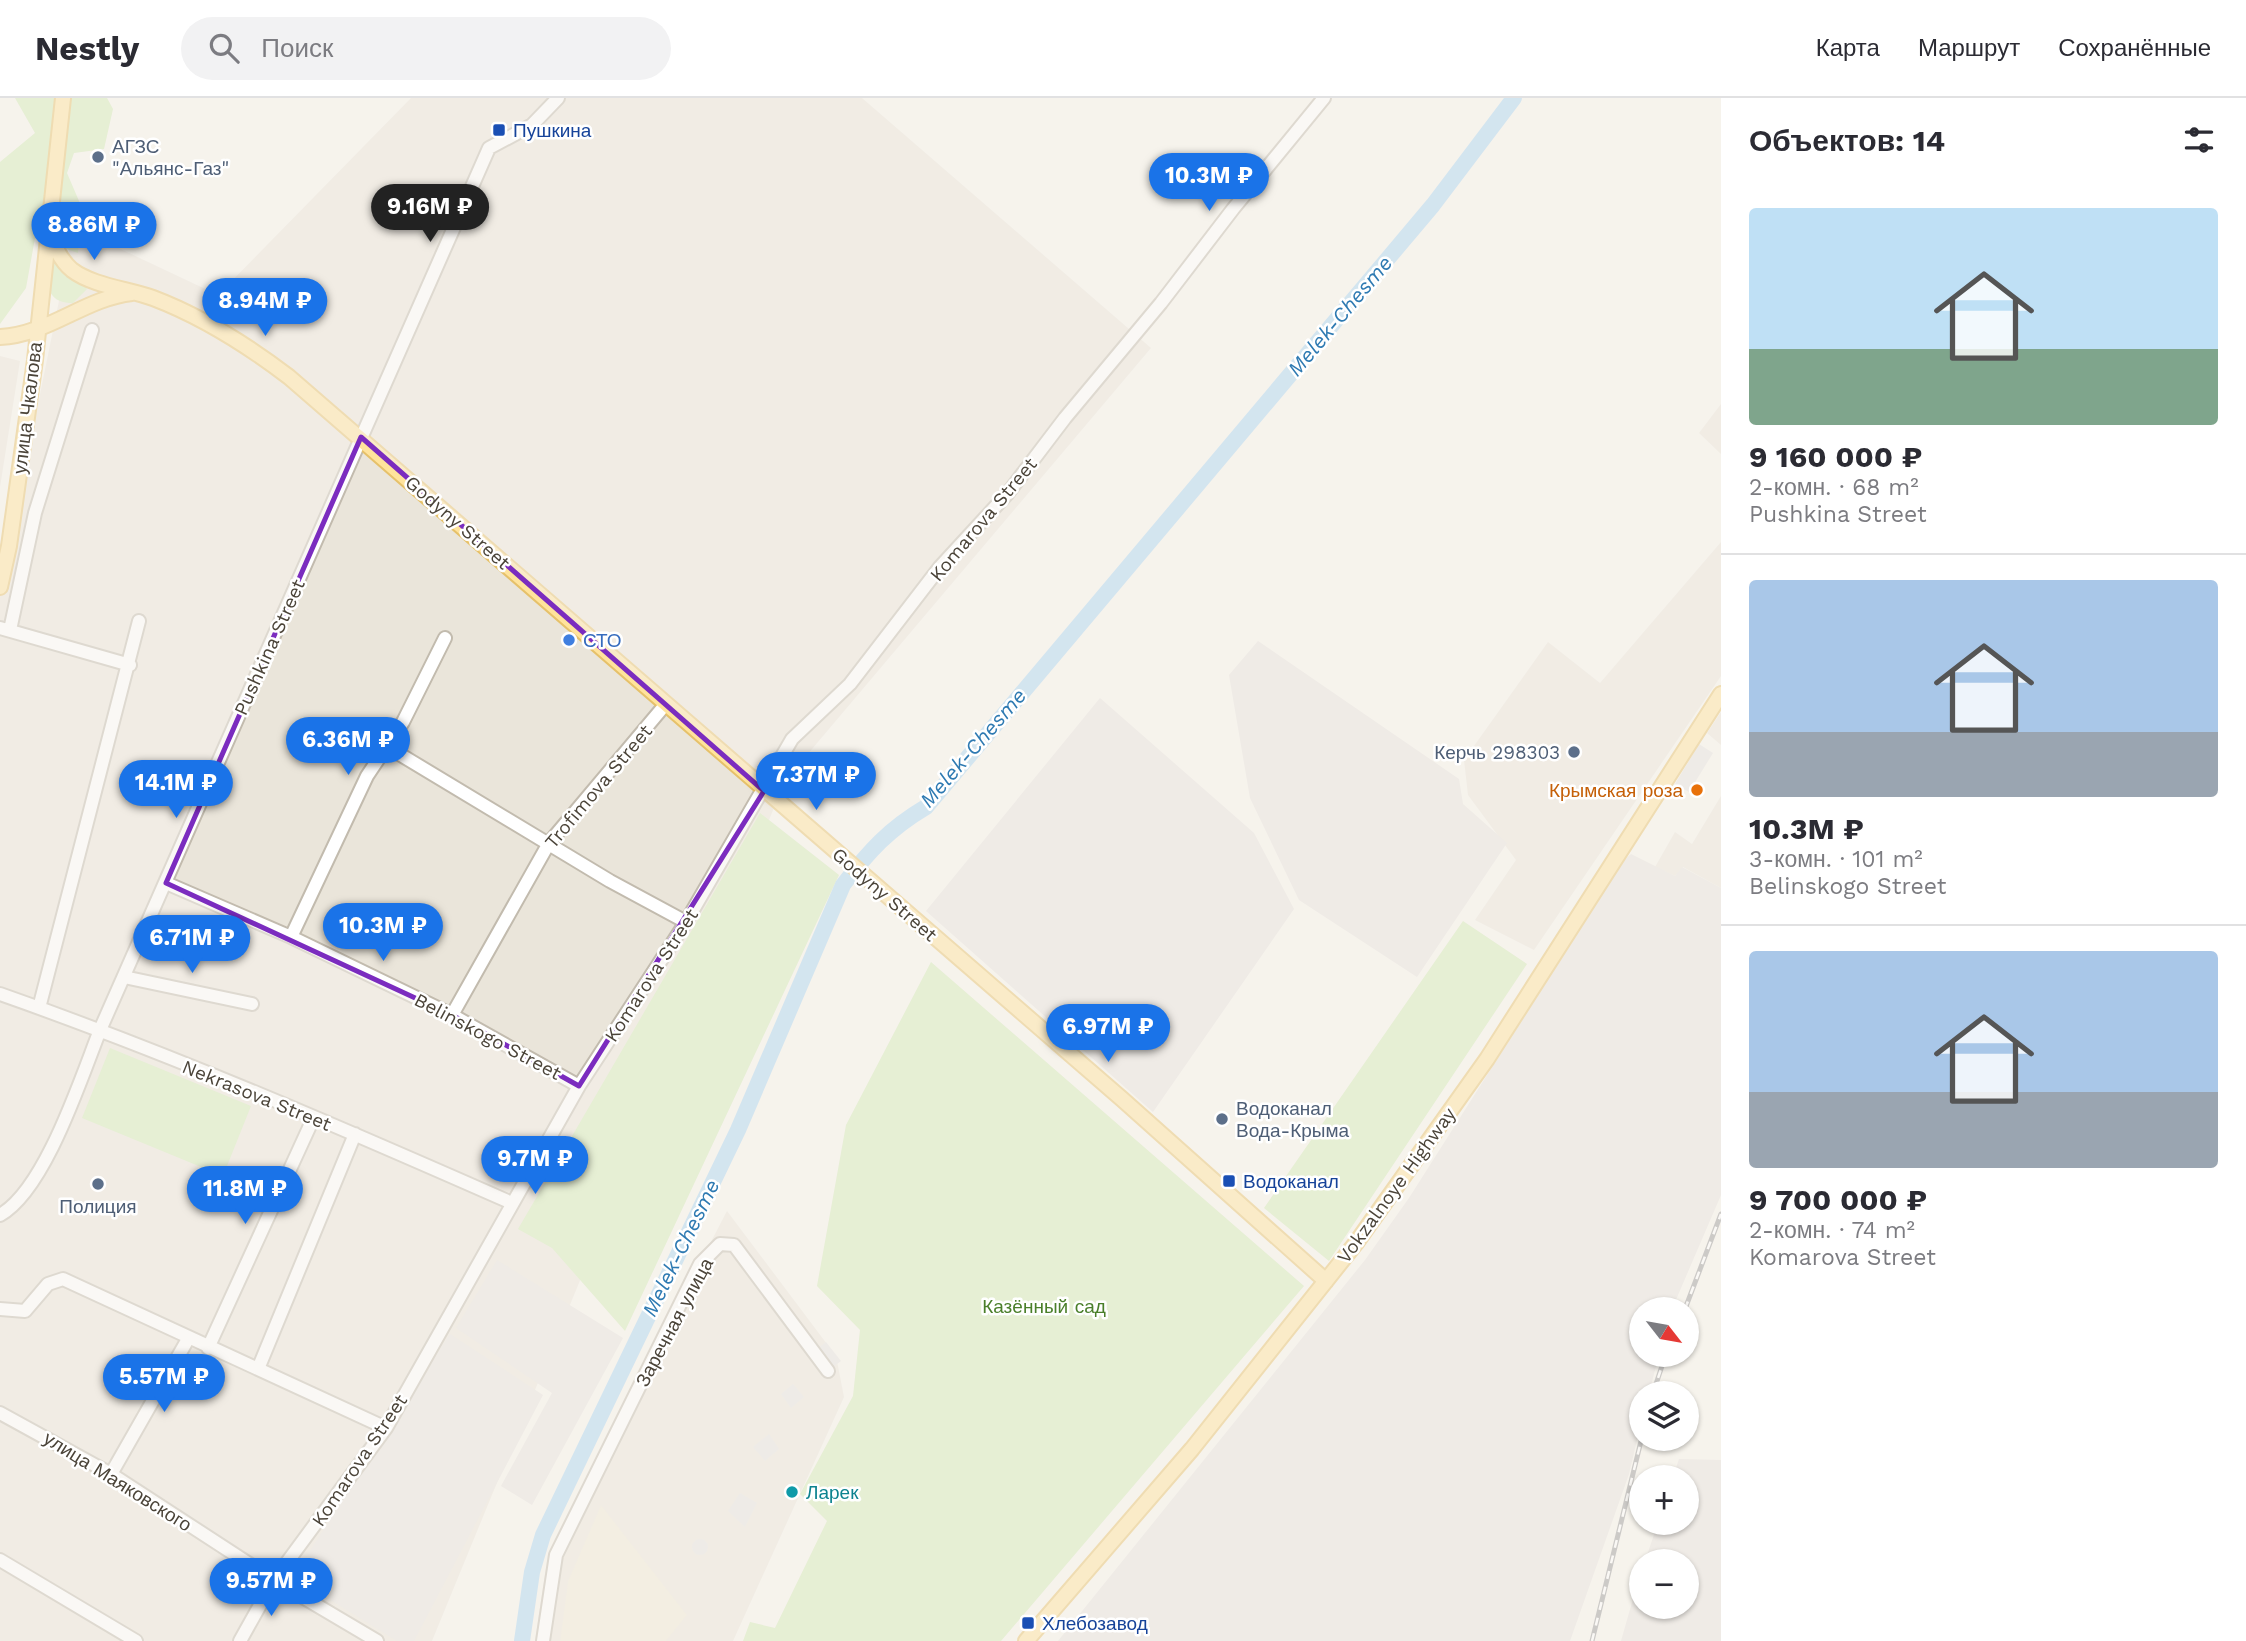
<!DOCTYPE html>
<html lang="ru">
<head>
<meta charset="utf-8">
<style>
	body { margin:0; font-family:"Work Sans",sans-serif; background:#f2f2f3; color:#2b2b33; height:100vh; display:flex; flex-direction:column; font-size:26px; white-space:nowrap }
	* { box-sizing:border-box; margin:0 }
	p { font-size:23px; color:#7c7c81 }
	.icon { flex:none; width:38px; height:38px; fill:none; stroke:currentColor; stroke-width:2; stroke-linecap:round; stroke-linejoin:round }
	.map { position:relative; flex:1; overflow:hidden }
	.drawer { display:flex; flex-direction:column; background:#fff; width:525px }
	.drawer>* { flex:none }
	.needle { width:46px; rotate:121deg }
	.tools { position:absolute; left:1629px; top:1199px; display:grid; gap:14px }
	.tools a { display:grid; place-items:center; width:70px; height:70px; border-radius:50%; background:#fff; box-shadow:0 2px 5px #0004; font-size:35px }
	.price { position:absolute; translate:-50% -60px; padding:0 16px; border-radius:24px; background:#1a73e8; color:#fff; font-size:23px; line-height:46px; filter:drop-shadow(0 2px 4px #0008) }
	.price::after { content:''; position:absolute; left:50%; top:42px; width:21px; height:16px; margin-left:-10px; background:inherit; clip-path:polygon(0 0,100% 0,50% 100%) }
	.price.active { background:#222; color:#fff }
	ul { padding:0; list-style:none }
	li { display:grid; align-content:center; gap:14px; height:371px; padding:0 28px }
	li+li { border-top:2px solid #e1e1e2 }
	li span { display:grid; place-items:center; height:217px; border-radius:7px; color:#555 }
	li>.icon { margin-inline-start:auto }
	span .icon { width:126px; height:126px; fill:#fffc; stroke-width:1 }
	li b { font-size:30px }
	h2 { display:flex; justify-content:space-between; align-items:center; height:84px; padding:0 28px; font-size:30px }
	header { display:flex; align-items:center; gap:42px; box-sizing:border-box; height:98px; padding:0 35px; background:#fff; border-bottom:2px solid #e1e1e2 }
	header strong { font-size:33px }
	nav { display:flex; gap:38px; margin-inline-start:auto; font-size:24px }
	.search { width:490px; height:63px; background:#f2f2f3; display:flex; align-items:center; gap:18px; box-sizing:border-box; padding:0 24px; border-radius:38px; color:#7c7c81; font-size:26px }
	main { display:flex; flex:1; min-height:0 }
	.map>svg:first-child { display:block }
	.residential { fill:#eae5da }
	.industrial { fill:#e6e2dd }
	.education { fill:#efe8d6 }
	.green { fill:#d2eab5 }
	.parking { fill:#e5e3e0 }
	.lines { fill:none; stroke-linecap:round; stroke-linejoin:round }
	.river { stroke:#a9d4f2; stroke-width:16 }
	.minor-casing { stroke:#c2bbae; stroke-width:16 }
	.major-casing { stroke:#e6c16a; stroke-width:18 }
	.minor { stroke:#fff; stroke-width:12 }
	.major { stroke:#ffe39c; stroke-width:14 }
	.rail-casing { stroke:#9a9a9a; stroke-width:5 }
	.rail { stroke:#fff; stroke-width:2.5; stroke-dasharray:8; stroke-linecap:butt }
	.marked { fill:none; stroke:#7b2cbf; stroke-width:5; stroke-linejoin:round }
	.transit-dot { fill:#1a4fb4; stroke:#fff; stroke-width:2.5 }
	.service-dot { fill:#5c6f8a; stroke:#fff; stroke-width:2.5 }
	.shop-dot { fill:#3f7fe0; stroke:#fff; stroke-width:2.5 }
	.food-dot { fill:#e8710a; stroke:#fff; stroke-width:2.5 }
	.culture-dot { fill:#0f9aa8; stroke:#fff; stroke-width:2.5 }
	.labels { text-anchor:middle; stroke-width:5; stroke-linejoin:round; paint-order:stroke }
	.transit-label { font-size:19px; fill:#164399; stroke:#fff; text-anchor:start }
	.service-label { font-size:19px; fill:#4e5e75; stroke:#fff; text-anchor:start }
	.street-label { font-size:19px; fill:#4b4439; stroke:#fff }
	.shop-label { font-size:19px; fill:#366cbe; stroke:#fff; text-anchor:start }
	.food-label { font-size:19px; fill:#c56008; stroke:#fff; text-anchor:end }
	.park-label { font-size:19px; fill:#4a7f2a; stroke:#fff }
	.culture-label { font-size:19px; fill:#0d838f; stroke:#fff; text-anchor:start }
	.water-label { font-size:21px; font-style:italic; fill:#2e7ab2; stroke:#fff }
</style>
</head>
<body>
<header>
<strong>Nestly</strong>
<div class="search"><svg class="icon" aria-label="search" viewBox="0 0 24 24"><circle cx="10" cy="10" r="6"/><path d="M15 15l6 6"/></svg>Поиск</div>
<nav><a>Карта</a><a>Маршрут</a><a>Сохранённые</a></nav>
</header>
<main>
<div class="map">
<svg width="1721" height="1543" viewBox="0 0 1721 1543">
	<rect width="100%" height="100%" fill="#f6f3ec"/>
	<!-- residential -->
	<path class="residential" d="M411,0H862L1151,250L785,683L432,1543H0V493L74,129L218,197Z
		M0,258L20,263L0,389Z
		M1721,306V356L1699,335Z
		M1721,444V578L1534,852L1475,822L1516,762L1468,697L1464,662L1548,544L1600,585Z
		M1721,614V647L1707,635Z
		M1721,698V790L1683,769L1675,778L1655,769L1675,734L1692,746Z
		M727,1113L836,1258L844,1299L733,1543H535L548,1456Z"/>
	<!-- industrial -->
	<path class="industrial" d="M1258,543L1459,681L1463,706L1507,745L1417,879L1299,802L1250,700L1229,577Z
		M1100,600L1254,735L1294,811L1153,1014L926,813Z
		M1631,756L1675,778L1682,769L1721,790V1097L1672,1211H1642V1256L1659,1257L1649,1295H1642L1641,1325L1629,1376L1570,1543H1058L1365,1162L1409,1100L1623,763Z
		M497,1162L623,1240L532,1407L501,1388L552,1295L456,1230Z
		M450,1236L543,1297L414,1543H397L293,1479Z
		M1679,1361L1721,1362V1543H1621L1641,1473L1642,1508H1687V1463H1645L1658,1425L1687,1424V1379H1673Z"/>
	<!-- education -->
	<path class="education" d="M601,1407L687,1517L666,1543H560L568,1483Z"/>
	<!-- green -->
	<path class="green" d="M15,0H107L113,11L104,51L74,55L67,75L82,110L78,155L35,140L26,190L0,226V64L35,35Z
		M52,152L87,191L73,205C39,205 49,175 52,152Z
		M760,715L839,777L625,1233L552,1150L518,1131Z
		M1463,823L1527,866L1329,1163L1264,1110Z
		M931,864L1304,1188L1001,1543H743L750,1524L775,1530L827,1423L800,1396L853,1298L860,1232L817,1188L846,1027Z
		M110,950L251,1008L223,1078L82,1020Z"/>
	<!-- parking -->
	<path class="parking" d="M1699,646L1713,655L1689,694L1675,686Z
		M826,1244L841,1263L828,1273L813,1254Z
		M793,1286L804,1299L791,1310L781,1296Z
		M769,1336L779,1351L765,1363L753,1349Z
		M740,1395L757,1405L745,1429L728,1413Z
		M692 1449a8 8 0 1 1 16 0a8 8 0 1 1-16 0Z"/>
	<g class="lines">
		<!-- river -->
		<path class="river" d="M522,1543L532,1474L543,1437L738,1032L843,787C869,753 889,731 926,709L1433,107L1514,0"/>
		<!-- minor casing -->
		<g class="minor-casing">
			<path id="minor" d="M0,530L130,567
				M10,532L35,415L92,232
				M386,648L610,783L686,824
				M166,785L291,839L452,917L579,988
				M291,839L367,678L403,624L445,540
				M124,879L252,906
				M0,896C174,957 344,1031 512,1105
				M39,910L139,523
				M452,917L549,745L665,607
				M0,1117C45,1092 81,980 100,932L489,50L532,27L558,0
				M0,1211L25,1213L48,1186L63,1181L386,1330
				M208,1250L313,1021
				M258,1271L355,1036
				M0,1315L111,1376L274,1482L377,1543
				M111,1376L188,1241
				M0,1462L136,1543
				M240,1543L274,1482L386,1330L579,988L686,824L792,641L850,586L940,469L1008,395L1065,320L1161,205L1233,111L1324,0
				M543,1543L556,1457L700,1166L720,1146L734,1147L828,1273"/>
		</g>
		<!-- major casing -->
		<g class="major-casing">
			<path id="major" d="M48,130C54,146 59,161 72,172C93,188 129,191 153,200C203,219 247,247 289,279L1122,1001L1326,1183
				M0,239C48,237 85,200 132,195
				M0,489L9,448L35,262L63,0
				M1026,1543L1192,1351L1356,1145L1487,961L1721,596"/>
		</g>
		<!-- minor -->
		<use href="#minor" class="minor"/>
		<!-- major -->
		<use href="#major" class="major"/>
		<!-- rail casing -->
		<g class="rail-casing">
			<path id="rail" d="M1685,1211L1721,1116
				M1653,1295L1666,1256
				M1592,1543L1642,1339"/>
		</g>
		<!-- rail -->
		<use href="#rail" class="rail"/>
	</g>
	<!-- marked area -->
	<path d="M0 0H1721V1543H0ZM361,339L764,693L579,988L452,917L166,785Z" fill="#f6f3ec" fill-opacity=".55" fill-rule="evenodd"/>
	<path class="marked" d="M361,339L764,693L579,988L452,917L166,785Z"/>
	<!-- markers -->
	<g class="transit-dot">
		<rect x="492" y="25" width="14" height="14" rx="3.5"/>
		<rect x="1222" y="1076" width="14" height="14" rx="3.5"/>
		<rect x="1021" y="1518" width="14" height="14" rx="3.5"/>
	</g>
	<g class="service-dot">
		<circle cx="98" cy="59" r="7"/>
		<circle cx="1574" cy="654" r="7"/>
		<circle cx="1222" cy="1021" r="7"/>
		<circle cx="98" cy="1086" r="7"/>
	</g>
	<circle class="shop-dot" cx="569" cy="542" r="7"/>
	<circle class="food-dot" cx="1697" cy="692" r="7"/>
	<circle class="culture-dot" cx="792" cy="1394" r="7"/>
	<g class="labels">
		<!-- transit labels -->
		<g class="transit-label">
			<text x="513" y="39">Пушкина</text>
			<text x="1243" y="1090">Водоканал</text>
			<text x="1042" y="1532">Хлебозавод</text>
		</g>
		<!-- service labels -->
		<g class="service-label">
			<text x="112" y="55">АГЗС<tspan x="112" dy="22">"Альянс-Газ"</tspan></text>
			<text x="1560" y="661" text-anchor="end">Керчь 298303</text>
			<text x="1236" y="1017">Водоканал<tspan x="1236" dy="22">Вода-Крыма</tspan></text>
			<text x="98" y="1115" text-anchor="middle">Полиция</text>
		</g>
		<!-- street labels -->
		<g class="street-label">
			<text transform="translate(27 310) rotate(-83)" y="7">улица Чкалова</text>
			<text transform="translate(983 421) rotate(-50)" y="7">Komarova Street</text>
			<text transform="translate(458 424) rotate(41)" y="7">Godyny Street</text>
			<text transform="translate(269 549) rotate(-66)" y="7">Pushkina Street</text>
			<text transform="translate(598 688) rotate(-50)" y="7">Trofimova Street</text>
			<text transform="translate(885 796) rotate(41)" y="7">Godyny Street</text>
			<text transform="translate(651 877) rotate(-57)" y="7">Komarova Street</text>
			<text transform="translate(488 938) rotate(28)" y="7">Belinskogo Street</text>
			<text transform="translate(257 997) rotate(22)" y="7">Nekrasova Street</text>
			<text transform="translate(1396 1087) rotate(-54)" y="7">Vokzalnoye Highway</text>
			<text transform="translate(674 1224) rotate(-62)" y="7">Заречная улица</text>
			<text transform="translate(359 1362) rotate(-56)" y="7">Komarova Street</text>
			<text transform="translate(118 1383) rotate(32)" y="7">улица Маяковского</text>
		</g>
		<!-- shop labels -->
		<g class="shop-label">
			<text x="583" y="549">СТО</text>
		</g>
		<!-- food labels -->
		<g class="food-label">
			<text x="1683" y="699">Крымская роза</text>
		</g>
		<!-- park labels -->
		<g class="park-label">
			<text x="1044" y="1215">Казённый сад</text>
		</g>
		<!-- culture labels -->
		<g class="culture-label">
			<text x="806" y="1401">Ларек</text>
		</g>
		<!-- water labels -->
		<g class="water-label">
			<text transform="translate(1340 218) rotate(-50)" y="7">Melek-Chesme</text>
			<text transform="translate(973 650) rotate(-49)" y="7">Melek-Chesme</text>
			<text transform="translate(681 1150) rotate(-64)" y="7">Melek-Chesme</text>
		</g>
	</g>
</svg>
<div class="tools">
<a><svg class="needle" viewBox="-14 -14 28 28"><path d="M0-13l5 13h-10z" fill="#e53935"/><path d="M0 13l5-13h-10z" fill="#7c7c81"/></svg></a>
<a><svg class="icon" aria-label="layers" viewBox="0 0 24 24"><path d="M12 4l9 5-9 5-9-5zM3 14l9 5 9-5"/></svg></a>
<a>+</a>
<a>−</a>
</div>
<b class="price" style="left:1209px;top:115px">10.3M ₽</b>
<b class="price active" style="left:430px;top:146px">9.16M ₽</b>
<b class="price" style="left:94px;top:164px">8.86M ₽</b>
<b class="price" style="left:265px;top:240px">8.94M ₽</b>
<b class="price" style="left:348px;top:679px">6.36M ₽</b>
<b class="price" style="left:816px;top:714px">7.37M ₽</b>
<b class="price" style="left:176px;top:722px">14.1M ₽</b>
<b class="price" style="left:383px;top:865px">10.3M ₽</b>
<b class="price" style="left:192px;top:877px">6.71M ₽</b>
<b class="price" style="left:1108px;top:966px">6.97M ₽</b>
<b class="price" style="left:535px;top:1098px">9.7M ₽</b>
<b class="price" style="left:245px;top:1128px">11.8M ₽</b>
<b class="price" style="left:164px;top:1316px">5.57M ₽</b>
<b class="price" style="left:271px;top:1520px">9.57M ₽</b>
</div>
<section class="drawer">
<h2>Объектов: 14<svg class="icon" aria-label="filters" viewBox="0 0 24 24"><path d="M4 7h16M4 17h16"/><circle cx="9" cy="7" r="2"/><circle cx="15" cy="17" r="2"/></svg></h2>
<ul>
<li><span style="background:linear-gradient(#bfe0f5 65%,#7fa58c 0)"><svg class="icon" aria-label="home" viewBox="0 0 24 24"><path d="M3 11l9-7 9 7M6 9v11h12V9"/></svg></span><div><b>9 160 000 ₽</b><p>2-комн. · 68 m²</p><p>Pushkina Street</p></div></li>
<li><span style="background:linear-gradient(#a9c7e8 70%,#9aa5b1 0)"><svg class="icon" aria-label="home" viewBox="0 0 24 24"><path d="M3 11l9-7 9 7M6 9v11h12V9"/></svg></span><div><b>10.3M ₽</b><p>3-комн. · 101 m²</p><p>Belinskogo Street</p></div></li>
<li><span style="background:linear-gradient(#a9c7e8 65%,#9aa5b1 0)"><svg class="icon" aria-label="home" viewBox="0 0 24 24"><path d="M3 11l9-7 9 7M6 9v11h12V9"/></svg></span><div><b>9 700 000 ₽</b><p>2-комн. · 74 m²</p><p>Komarova Street</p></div></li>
</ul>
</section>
</main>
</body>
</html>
